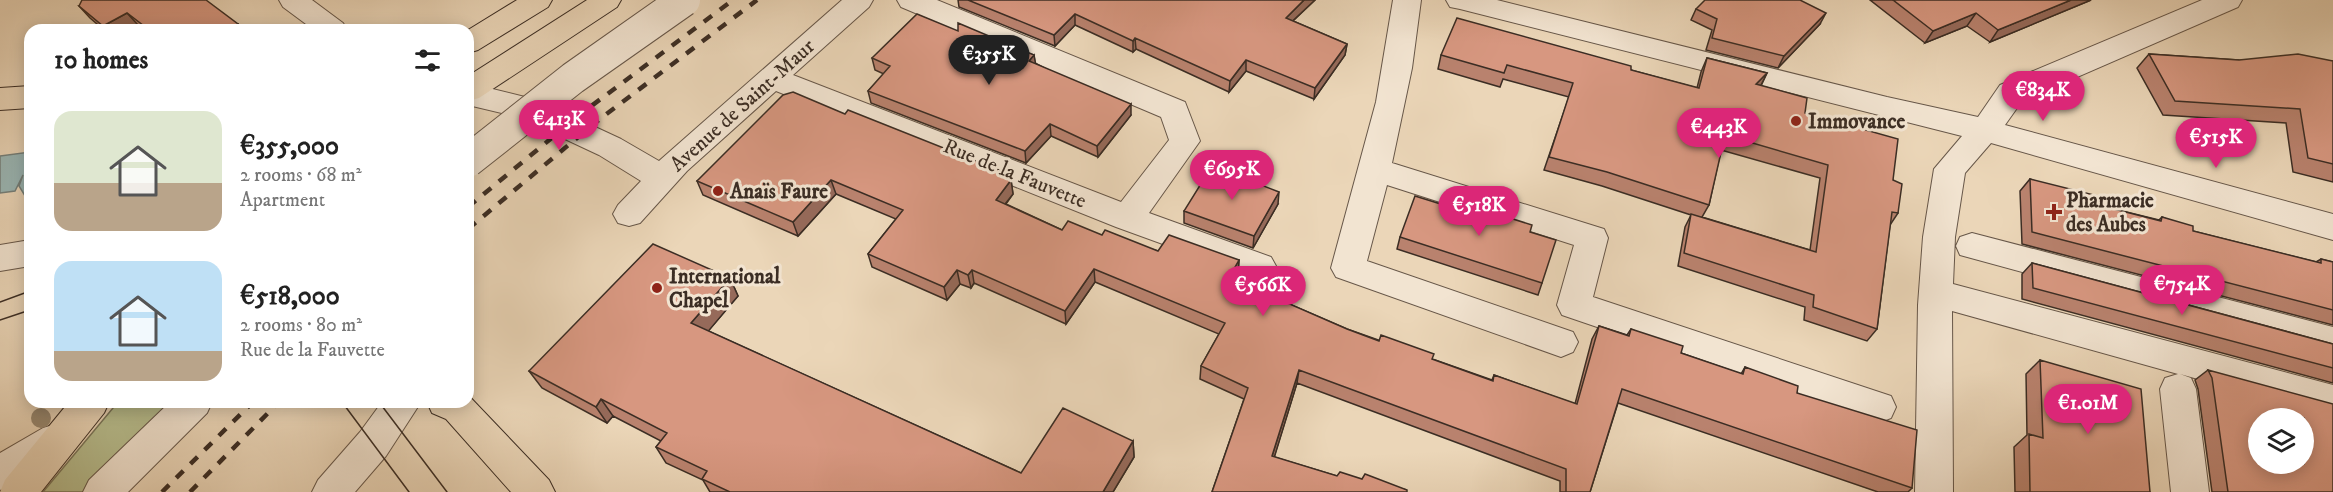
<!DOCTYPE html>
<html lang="en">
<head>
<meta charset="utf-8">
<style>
	body { margin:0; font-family:"IM FELL DW Pica",serif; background:#f6f6f6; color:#222; height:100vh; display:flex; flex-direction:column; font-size:22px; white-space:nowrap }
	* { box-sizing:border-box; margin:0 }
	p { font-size:20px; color:#767676 }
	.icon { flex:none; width:33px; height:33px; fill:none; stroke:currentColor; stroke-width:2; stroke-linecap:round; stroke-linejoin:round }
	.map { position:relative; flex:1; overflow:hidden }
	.details { position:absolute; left:24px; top:24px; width:450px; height:384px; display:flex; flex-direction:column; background:#fff; border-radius:18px; box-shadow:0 3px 15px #0003 }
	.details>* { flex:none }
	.fabs { position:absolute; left:2248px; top:408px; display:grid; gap:12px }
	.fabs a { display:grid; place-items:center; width:66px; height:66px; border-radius:50%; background:#fff; box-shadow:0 3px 15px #0003; font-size:30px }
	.price { position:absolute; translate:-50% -51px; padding:0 14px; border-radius:21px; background:#db2777; color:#fff; font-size:20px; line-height:39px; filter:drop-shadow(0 2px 3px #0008) }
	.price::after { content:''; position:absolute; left:50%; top:36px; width:18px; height:14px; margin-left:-9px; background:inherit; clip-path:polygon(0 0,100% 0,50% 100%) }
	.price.on { background:#222; color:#fff }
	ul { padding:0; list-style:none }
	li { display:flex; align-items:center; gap:18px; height:150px; padding:0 30px }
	li span { display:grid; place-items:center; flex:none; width:168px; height:120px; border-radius:18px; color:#555 }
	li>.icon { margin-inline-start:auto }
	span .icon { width:72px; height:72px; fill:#fffc; stroke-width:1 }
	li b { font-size:26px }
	h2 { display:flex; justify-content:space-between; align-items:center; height:72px; padding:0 30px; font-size:26px }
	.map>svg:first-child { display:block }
	.green { fill:#b7be8f; stroke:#79765a; stroke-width:1.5 }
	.water { fill:#9ab7b6; stroke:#74807c; stroke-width:1.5 }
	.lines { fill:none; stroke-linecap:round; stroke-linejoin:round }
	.minor-casing { stroke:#675749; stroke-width:2 }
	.major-casing { stroke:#3b2d24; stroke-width:2 }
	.minor { fill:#f2e4d1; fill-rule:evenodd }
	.major { fill:#ebd6b8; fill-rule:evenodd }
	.tram { stroke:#3b2d24; stroke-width:1.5 }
	.rail { stroke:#3b2d24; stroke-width:4.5; stroke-dasharray:10 10; stroke-linecap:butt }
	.minor-bridge-casing { stroke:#675749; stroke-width:34; stroke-linecap:butt }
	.minor-bridge { stroke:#f2e4d1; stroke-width:32 }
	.tree { fill:#988972 }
	.wall { fill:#b9826e; stroke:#3b2d24; stroke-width:1.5; fill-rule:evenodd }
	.shaded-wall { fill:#966a5a; stroke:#3b2d24; stroke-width:1.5 }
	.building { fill:#d79780; stroke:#3b2d24; stroke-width:1.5; fill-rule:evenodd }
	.poi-dot { fill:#8f2418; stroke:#f2e4d1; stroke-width:2 }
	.labels { text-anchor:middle; stroke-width:6; stroke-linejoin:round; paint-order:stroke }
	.street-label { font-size:21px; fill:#3b2d24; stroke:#f2e4d1 }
	.poi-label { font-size:21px; font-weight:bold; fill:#3b2d24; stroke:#f2e4d1; text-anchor:start }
</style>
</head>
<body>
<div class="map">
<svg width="2333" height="492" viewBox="0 0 2333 492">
	<rect width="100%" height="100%" fill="#ebd6b8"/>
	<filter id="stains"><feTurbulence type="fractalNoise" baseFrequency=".00333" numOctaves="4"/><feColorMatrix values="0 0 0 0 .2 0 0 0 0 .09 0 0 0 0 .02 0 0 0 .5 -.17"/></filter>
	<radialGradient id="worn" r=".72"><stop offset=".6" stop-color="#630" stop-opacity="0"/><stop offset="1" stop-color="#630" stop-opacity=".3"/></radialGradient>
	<!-- green -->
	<path class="green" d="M118,402H185L91,492H43Z"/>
	<!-- water -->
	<path class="water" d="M30,152V204L19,186L23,175L15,191L0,193V156Z"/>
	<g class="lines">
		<!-- minor casing -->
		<g class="minor-casing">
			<path id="minor" d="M279,0H312L343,23L347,30H314L283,7Z
				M842,0H873L869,7L793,75L1121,202L1169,140L1161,117L901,7L897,0H937L1185,102L1200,141L1149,213L1271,257L1276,266L1271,275L1259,279L1116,227L776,91L687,171L640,223L629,226L618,223L613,214L618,205L641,181L599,155L518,117L468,105V83L537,100L621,139L659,161Z
				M1393,0H1421L1412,68L1392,163L1604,229L1608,238L1593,297L1891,396L1896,407L1891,418L1878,423L1562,315L1557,305L1574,245L1387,185L1367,261L1573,332L1578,342L1573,352L1561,357L1336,277L1331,268L1376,102Z
				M1446,0H1497L1887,97L1978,117L2000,85L2202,0H2242L2238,7L2022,101L2005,125L2333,214V240L1991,143L1965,173L1955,237L1953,284L2333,385V417L2180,374L2191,378L2196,389L2209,492H2171L2160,389L2165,378L2178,374L1952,311L1953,492H1915L1918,305L1923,237L1934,169L1962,136L1460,9L1450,7Z
				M1972,233L2333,327V357L1960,255L1956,246L1960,237Z
				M30,240V266L0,271V245Z
				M170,402H212L207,413L128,492H83L89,480Z
				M382,402H421L386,456L355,492H312L318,480L360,432Z
				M56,424L69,428L74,440L69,452L13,485L0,490V453L43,428Z"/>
		</g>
		<!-- major casing -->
		<g class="major-casing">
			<path id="major" d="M517,0H552L548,7L478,50L468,53V30Z
				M587,0H621L617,7L479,98L468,101V76Z
				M30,86V108L0,110V88Z
				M468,395L549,480L555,492H511L446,419L432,413L427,402H468Z
				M69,402H109L104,413L41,492H0L5,480Z"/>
		</g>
		<!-- minor -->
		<use href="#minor" class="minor"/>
		<!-- major -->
		<use href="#major" class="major"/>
		<!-- tram -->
		<path class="tram" d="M0,302L30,291
			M0,320L30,310
			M342,402L409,492
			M379,402L447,492"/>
		<!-- rail -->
		<path class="rail" d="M468,207L582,113L733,0
			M468,229L596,122L757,0
			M162,492L253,402
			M190,492L279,402"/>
		<!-- minor-bridge casing -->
		<g class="minor-bridge-casing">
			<path id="minor-bridge" d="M468,161L573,78L684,0"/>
		</g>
		<!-- minor-bridge -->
		<use href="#minor-bridge" class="minor-bridge"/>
	</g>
	<!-- trees -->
	<circle class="tree" cx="41" cy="418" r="10"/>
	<!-- wall -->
	<path class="wall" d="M958,0H1315L1293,21L1347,44L1345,55L1314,99L1246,71L1229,92L1136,49L1133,52L1075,25L1055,46L959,7Z
		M1870,0H2091L1990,42L1967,26L1925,43Z
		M79,6L238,24L243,30H144L138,25L130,30H104L90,18Z
		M1696,9L1820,24L1778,68L1706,50L1712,30L1691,20Z
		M958,31L1034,55L1035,63L1131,115L1098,157L1051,136L1026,163L871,103L868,91L884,74L875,70L872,58Z
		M2149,54L2239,60L2333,61V182L2293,172L2286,123L2163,115L2137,68Z
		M1441,55L1631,70L1697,88L1701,72L1707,58L1767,73L1761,86L1805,113L1893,180L1898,213L1890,225L1877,329L1867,341L1804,320L1805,307L1678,266L1685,227L1691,215L1602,186L1544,170L1569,97L1503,79L1500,87L1438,69ZM1721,150L1820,178L1810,250L1702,217L1709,205Z
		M845,114L1011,180L1013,194L1006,204L1062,230L1102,235L1158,251L1239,260L1238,274L1235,279L1248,286L1347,329L1492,380L1494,375L1575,404L1592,339L1599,326L1627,335L1631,329L1681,353L1741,374L1745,367L1797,393L1912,488L1908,492H1878L1618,403L1590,492H1560V481L1297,383L1274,457L1337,476L1362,479L1407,490L1212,492L1244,399L1200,379L1201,366L1219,334L1095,282L1066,324L974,283L971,288L960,284L947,300L872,267L868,254L896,219L836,194L798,236L703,195L697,181Z
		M2030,179L2098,205L2159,220L2162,217L2193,231L2316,262L2321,259L2333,262V325L2022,244L2020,191Z
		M1278,204L1253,248L1184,223V211Z
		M1530,232L1542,283L1538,295L1397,249L1400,237Z
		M2032,263L2333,344V383L2022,299V274Z
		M730,278L738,296L708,331L1021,473L1133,441L1134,457L1113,492H710L703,480L666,463L656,447L661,441L613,416L607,423L542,388L529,371Z
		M2040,360L2150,492H2015L2014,447L2027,435L2026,374Z
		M2208,370L2333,492H2212L2198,389L2195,380Z"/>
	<!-- shaded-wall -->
	<path class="shaded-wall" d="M1304,0H1315L1284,29L1286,18Z
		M2071,0H2091L1990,42L1998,30Z
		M127,13L138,25L130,30H107L103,26Z
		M1826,13L1820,24L1778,68L1784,56Z
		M1976,13L1967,26L1925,43L1933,31Z
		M1075,14V25L1055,46L1054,35Z
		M238,24L243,30H228Z
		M154,27L157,30L148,29Z
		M1135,38L1136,49L1133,52V41Z
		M1347,44L1345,55L1314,99L1315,88Z
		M1034,55L1036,66L1029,61Z
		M1246,60V71L1229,92L1230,81Z
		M1767,73L1760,87L1756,84Z
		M1131,104V115L1098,157L1097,146Z
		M1050,124L1051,136L1026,163L1025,151Z
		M831,180L836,194L798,236L793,222Z
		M1011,180L1013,194L998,213L996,200Z
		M1279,192L1278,204L1253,248L1254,236Z
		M1239,260L1238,274L1229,290L1230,276Z
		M1094,269L1095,282L1066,324L1065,311Z
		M957,270L960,284L947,300L944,287Z
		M972,270L974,283L971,288L968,275Z
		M730,278L738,296L700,341L691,323Z
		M1299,370L1297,383L1271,468L1272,456Z
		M601,399L613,416L607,423L596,407Z
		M1133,441L1134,457L1113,492H1103Z"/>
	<!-- building -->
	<path class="building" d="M82,0H206L238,24L228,30H158L154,27L148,29L127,13L103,26L79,6Z
		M968,0H1304L1286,18L1347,44L1315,88L1246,60L1230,81L1135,38L1133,41L1075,14L1054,35Z
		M1705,0H1800L1826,13L1784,56L1712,38L1717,19L1696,9Z
		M1893,0H2071L1998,30L1976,13L1933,31Z
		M917,14L958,31V23L1034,55L1029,61L1131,104L1097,146L1050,124L1025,151L868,91L890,66L872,58Z
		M1457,18L1631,66V70L1699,88L1707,58L1767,73L1756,84L1807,98L1805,113L1898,139L1893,180L1902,184L1898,213L1892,212L1877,329L1813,307L1814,295L1684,253L1691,214L1816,252L1828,165L1725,135L1709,205L1607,172L1549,157L1573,83L1507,65L1504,73L1441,55Z
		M2149,54L2239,60L2298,54L2333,61V164L2308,158L2300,109L2175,101Z
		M793,92L845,114L848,110L1004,172L1000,176L1011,180L996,200L1062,230L1068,221L1102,235L1105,230L1158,251L1169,235L1239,260L1230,276L1248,286L1347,329L1379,341L1381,335L1434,354L1432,359L1493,381L1494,375L1577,404L1599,326L1629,336L1631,329L1683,346L1681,353L1743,374L1745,367L1798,386L1797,393L1917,430L1912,488L1622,389L1590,492H1566V469L1299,370L1272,456L1337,476L1340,472L1362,479L1365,474L1407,490V492H1212L1248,388L1201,366L1225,323L1094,269L1065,311L972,270L968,275L957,270L944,287L868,254L903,210L831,180L793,222L697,181L783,95Z
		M1212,166L1279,192L1254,236L1184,211Z
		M2030,179L2098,196V205L2161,221L2162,217L2193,226V231L2321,263V259L2333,262V310L2032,232Z
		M1415,196L1444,205L1447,198L1532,225L1530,232L1556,240L1542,283L1400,237Z
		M653,244L730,278L691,323L1021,473L1063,408L1133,441L1103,492H730L702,479L707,471L656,447L667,433L601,399L596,407L529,371Z
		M2032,263L2333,344V368L2033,288Z
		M2040,360L2141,389L2150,492H2030L2029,434L2043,438Z
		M2208,370L2333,404V492H2228L2212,378ZM2259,418H2304V464H2259Z"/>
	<!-- markers -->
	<g class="poi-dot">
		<circle cx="1796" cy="121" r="6"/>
		<circle cx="718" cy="191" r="6"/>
		<path d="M2051 203h6v6h6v6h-6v6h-6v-6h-6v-6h6z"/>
		<circle cx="657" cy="288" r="6"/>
	</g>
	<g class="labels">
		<!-- street labels -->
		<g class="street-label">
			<text transform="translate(742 105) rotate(-42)" y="7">Avenue de Saint-Maur</text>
			<text transform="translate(1015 173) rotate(22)" y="7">Rue de la Fauvette</text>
		</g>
		<!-- poi labels -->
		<g class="poi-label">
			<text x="1808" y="128">Immovance</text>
			<text x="730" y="198">Anaïs Faure</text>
			<text x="2066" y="207">Pharmacie<tspan x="2066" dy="24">des Aubes</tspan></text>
			<text x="669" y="283">International<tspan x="669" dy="24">Chapel</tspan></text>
		</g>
	</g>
	<rect width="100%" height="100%" filter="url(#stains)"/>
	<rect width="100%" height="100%" fill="url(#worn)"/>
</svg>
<div class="fabs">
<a><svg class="icon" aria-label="layers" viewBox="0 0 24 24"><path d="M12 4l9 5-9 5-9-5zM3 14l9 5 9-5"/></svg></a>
</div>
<b class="price on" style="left:989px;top:86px">€355K</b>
<b class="price" style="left:2043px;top:122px">€834K</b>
<b class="price" style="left:559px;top:151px">€413K</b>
<b class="price" style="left:1719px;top:159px">€443K</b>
<b class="price" style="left:2216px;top:169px">€515K</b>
<b class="price" style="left:1232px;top:201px">€695K</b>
<b class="price" style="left:1479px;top:237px">€518K</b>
<b class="price" style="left:2182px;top:316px">€754K</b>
<b class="price" style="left:1263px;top:317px">€566K</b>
<b class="price" style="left:2088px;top:435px">€1.01M</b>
<section class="details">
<h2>10 homes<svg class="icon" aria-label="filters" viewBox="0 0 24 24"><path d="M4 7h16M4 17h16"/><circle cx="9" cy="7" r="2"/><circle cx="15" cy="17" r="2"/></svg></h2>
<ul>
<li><span style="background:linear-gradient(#dfe7d0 60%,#b9a48a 0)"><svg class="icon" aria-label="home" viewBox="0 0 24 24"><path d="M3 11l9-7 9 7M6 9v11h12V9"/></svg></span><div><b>€355,000</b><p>2 rooms · 68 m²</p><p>Apartment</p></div></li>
<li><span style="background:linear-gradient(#bfe0f5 75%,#b9a48a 0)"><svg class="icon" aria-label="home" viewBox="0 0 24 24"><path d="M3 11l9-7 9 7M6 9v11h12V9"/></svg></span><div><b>€518,000</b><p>2 rooms · 80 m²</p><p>Rue de la Fauvette</p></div></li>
</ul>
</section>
</div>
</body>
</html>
